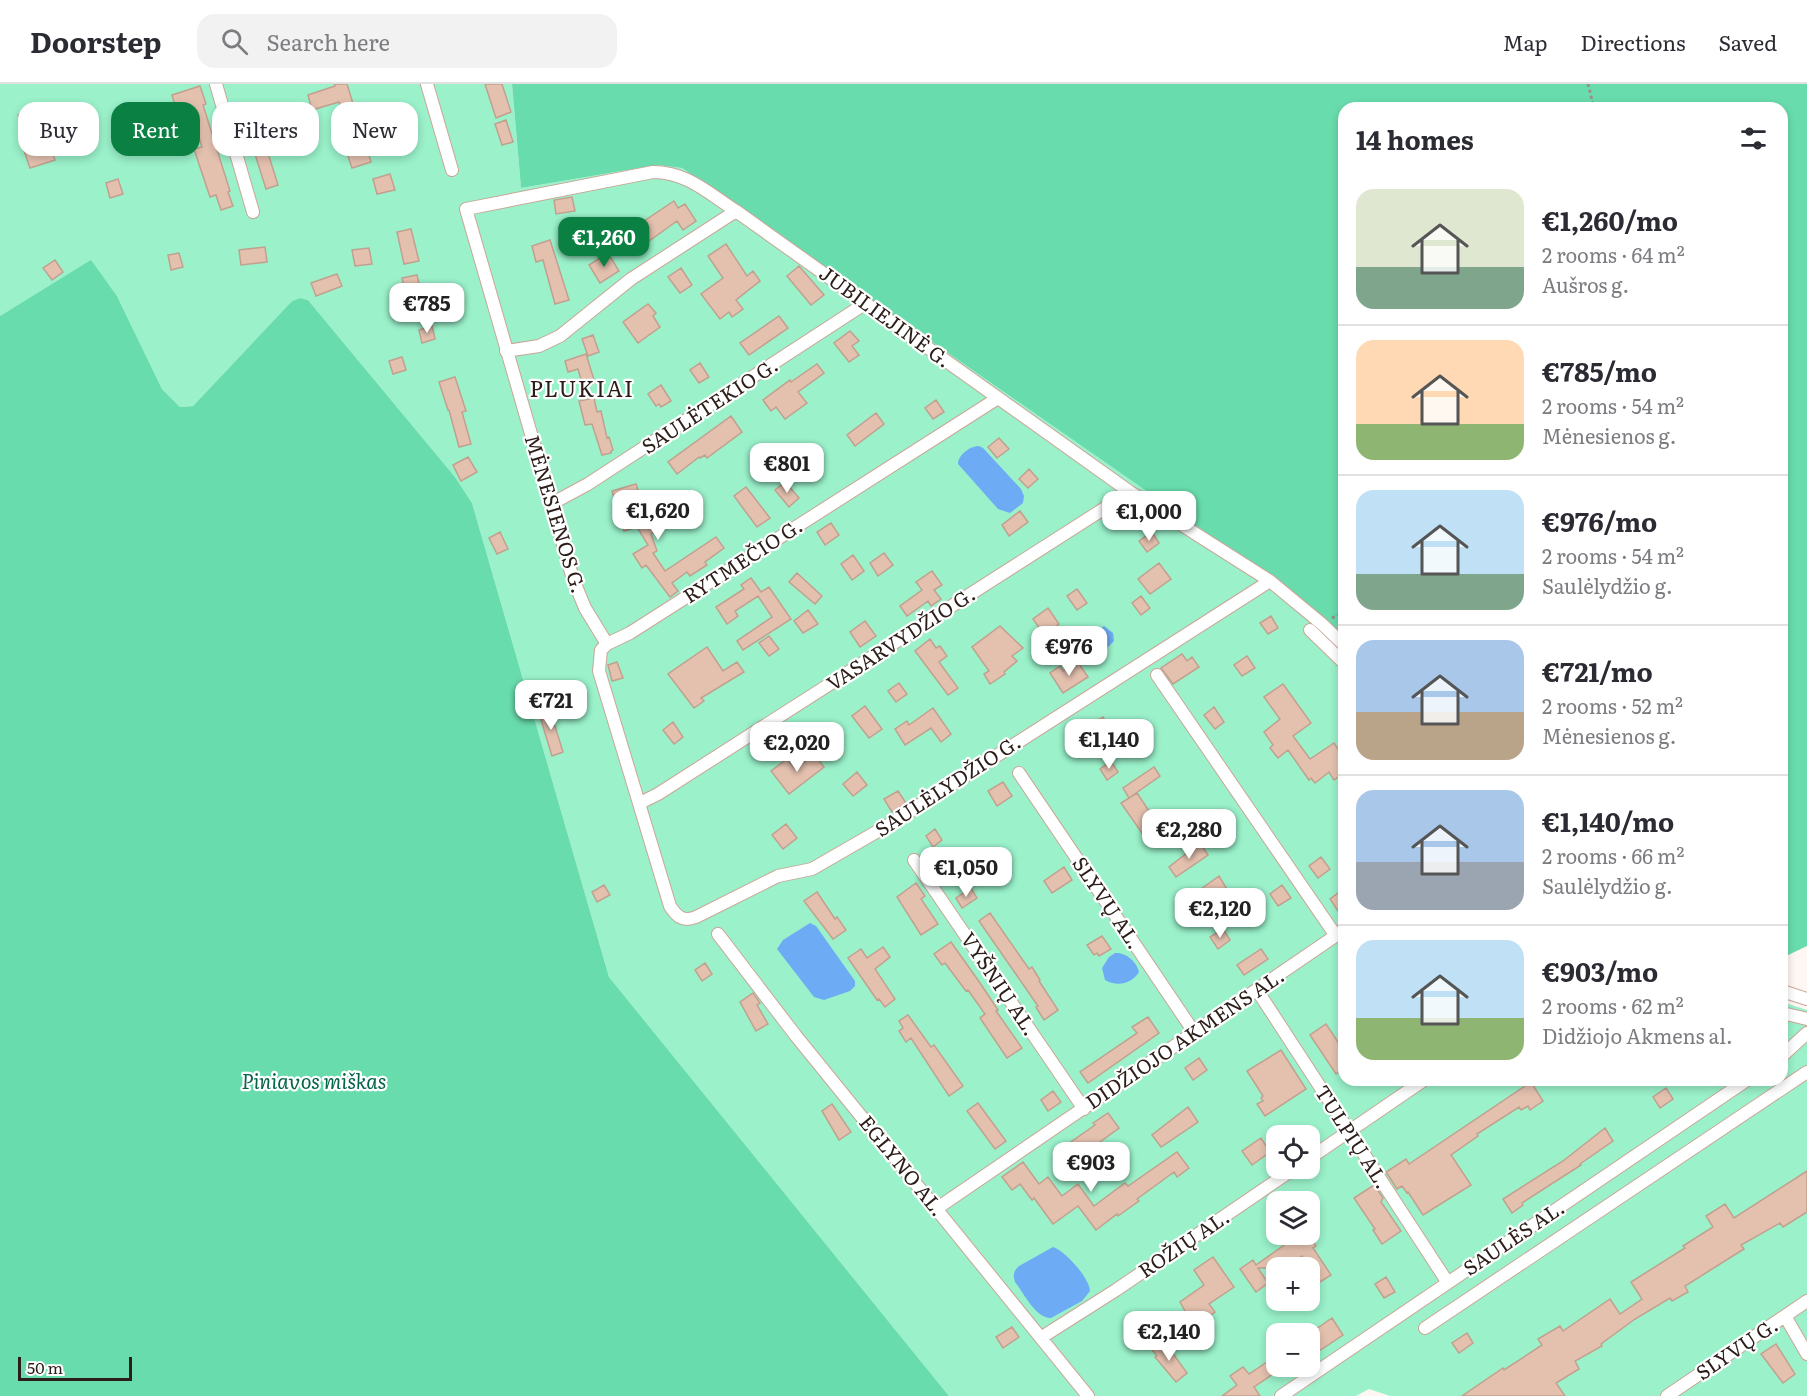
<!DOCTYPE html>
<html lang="en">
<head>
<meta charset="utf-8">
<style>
	body { margin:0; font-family:Literata,serif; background:#f2f2f3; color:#2b2b33; height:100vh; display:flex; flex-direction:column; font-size:22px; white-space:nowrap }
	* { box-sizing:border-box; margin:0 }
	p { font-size:20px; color:#7c7c81 }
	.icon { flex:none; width:33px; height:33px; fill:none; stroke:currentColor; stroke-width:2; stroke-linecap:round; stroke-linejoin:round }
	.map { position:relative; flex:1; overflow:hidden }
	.side { position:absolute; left:1338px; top:18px; width:450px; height:984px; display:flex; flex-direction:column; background:#fff; border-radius:18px; box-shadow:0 3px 9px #0003 }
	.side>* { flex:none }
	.top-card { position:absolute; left:18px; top:18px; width:570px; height:54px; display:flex; gap:12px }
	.buttons { position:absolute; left:1266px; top:1041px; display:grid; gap:12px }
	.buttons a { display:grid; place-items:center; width:54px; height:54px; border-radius:12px; background:#fff; box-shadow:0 3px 9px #0003; font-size:30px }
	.scale { position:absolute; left:18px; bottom:15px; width:114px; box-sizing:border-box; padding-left:6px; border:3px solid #2b1d18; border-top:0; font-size:16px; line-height:21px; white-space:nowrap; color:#2b1d18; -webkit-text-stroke:4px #fff; paint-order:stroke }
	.price { position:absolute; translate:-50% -51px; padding:0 14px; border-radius:12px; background:#fff; color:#222; font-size:20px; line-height:39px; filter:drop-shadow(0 2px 3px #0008) }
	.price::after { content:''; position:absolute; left:50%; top:36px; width:18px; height:14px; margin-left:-9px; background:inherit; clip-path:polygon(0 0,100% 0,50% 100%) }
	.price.on { background:#0b8043; color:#fff }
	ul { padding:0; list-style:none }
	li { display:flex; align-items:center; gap:18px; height:150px; padding:0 18px }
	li+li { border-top:2px solid #e1e1e2 }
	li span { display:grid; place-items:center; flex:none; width:168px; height:120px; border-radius:18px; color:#555 }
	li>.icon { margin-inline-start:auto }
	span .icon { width:72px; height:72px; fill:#fffc; stroke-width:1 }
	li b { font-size:26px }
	h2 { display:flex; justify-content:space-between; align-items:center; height:72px; padding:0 18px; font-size:26px }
	.tag { padding:0 21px; border-radius:18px; background:#fff; box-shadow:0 3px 9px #0003; font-size:21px; line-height:54px }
	.tag.on { background:#0b8043; color:#fff }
	header { display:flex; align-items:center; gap:36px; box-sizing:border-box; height:84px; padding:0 30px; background:#fff; border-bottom:2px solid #e1e1e2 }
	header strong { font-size:28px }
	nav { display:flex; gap:33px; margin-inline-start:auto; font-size:21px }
	.search { width:420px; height:54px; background:#f2f2f3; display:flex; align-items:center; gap:15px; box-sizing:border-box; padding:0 21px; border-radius:18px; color:#7c7c81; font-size:22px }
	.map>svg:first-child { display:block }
	.green { fill:#9af1ca; fill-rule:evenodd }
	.forest { fill:#69dcad }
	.water { fill:#6dacf5 }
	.building { fill:#e4c1af; stroke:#c2a08e; stroke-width:1.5 }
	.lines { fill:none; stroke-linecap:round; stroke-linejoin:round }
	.street-casing { stroke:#caa698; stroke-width:14 }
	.path { stroke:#988d89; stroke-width:3; stroke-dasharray:3 3; stroke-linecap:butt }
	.street { stroke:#fff; stroke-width:12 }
	.labels { text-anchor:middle; stroke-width:4.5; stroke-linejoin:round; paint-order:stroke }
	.street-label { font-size:20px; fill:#2b1d18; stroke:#fff }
	.park-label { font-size:20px; font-style:italic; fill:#046447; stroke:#fff }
	.quarter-label { font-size:22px; letter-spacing:1.5px; fill:#2b1d18; stroke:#fff }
</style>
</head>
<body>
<header>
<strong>Doorstep</strong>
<div class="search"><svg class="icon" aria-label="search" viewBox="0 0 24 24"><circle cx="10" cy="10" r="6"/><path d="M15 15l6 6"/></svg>Search here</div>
<nav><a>Map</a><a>Directions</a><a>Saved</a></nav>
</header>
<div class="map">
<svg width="1807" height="1312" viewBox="0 0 1807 1312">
	<rect width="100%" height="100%" fill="#fff7f4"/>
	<!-- green -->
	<path class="green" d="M0,0H512L521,104L657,81L682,84L1303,516L1344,558V996H1782V918L1807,926V1312H1390L1369,1305L1356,1312H949L609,893L472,419L455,393L308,216L300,214L292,217L193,322L180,323L162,305L117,212L91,177L0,232ZM1276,1052H1310V1084H1276ZM1276,1118H1310V1150H1276ZM1276,1184H1310V1216H1276ZM1276,1250H1310V1282H1276Z"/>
	<!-- forest -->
	<path class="forest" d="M512,0H1807V862L1782,874V24H1344V558L1303,516L682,84L657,81L521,104Z
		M91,176L117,212L162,305L180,323L193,322L292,217L300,214L308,216L455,393L472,419L609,893L949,1312H0V232Z"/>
	<!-- water -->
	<path class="water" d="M979,362L983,364L1021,405L1024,412L1023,419L1010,429L998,425L958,380C958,371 970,362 979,362Z
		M1104,542L1113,549L1114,557L1101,570L1096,567L1089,553Z
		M810,839L816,842L855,897V902L850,907L824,916L814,913L777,865L783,856Z
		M1115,869C1126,868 1137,878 1139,888C1132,900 1117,903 1105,896L1102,884L1109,873Z
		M1053,1163C1065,1167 1089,1193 1090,1207L1082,1217L1051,1234C1035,1234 1024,1209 1015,1198C1013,1191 1013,1188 1019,1182Z"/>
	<!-- building -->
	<path class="building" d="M334,0H347L371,78L352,84L345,63L352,61L339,18L312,26L308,11L335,2Z
		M485,0H502L511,28L496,34Z
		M200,2L206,20L203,21L230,107L228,108L233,122L221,126L216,111L210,113L194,65L202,63L190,25L177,29L172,11Z
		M30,26L39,51L45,49L55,76L30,84L21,58L27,56L18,31Z
		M506,36L513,58L502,61L495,40Z
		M283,42L290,61L268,69L278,101L266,105L250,54Z
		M390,90L395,106L377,110L373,95Z
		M118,95L123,110L110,114L106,99Z
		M572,113L575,127L556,130L554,116Z
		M674,117L678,124L685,120L696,137L683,146L677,137L635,167L626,154L634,149L632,145Z
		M411,145L419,177L404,180L397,148Z
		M550,156L569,216L555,220L543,176L536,178L532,162Z
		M726,160L747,192L753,187L760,197L736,216L743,225L732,233L729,228L720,235L701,210L723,194L708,172Z
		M265,163L267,178L241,181L239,166Z
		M369,164L372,180L355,182L352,166Z
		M179,169L183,183L171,186L168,171Z
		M608,169L619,187L600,199L589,181Z
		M55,176L63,188L52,196L43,184Z
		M799,182L824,211L811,221L787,192Z
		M681,184L692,201L680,209L668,193Z
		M337,190L342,202L316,212L311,199Z
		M417,191L420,204L405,207L402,194Z
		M648,220L656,229L653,232L660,243L638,259L623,238Z
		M779,232L788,244L749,271L740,259Z
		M432,242L435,255L422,259L419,246Z
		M850,247L859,257L852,262L859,271L849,278L834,259Z
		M593,251L599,268L588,272L582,255Z
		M586,270L595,299L583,303L578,285L568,288L565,277Z
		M402,273L406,286L393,290L389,277Z
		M700,279L709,293L699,299L690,286Z
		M817,280L824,289L798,308L807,319L785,335L776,323L771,327L763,316L790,296L791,298Z
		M455,293L466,327L462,328L471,360L459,363L449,326H448L439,298Z
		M661,301L671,317L661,323L659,320L656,322L648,310Z
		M594,314L597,328L601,327L607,354L609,353L613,366L611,367V369L602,371L592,340L585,341L579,317Z
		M936,316L944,328L933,335L925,324Z
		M876,329L884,340L855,362L847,351Z
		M731,332L742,348L707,374L705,371L700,374L699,373L677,390L668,378Z
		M999,354L1009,365L997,374L988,363Z
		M468,373L477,388L461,397L453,381Z
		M1029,385L1038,395L1028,404L1019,395Z
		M785,398L799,414L789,423L775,406Z
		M636,400L648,438L655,434L661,444L651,450L657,467L653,469L665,487L716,453L724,464L705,478L707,481L690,492L687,488L672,499L678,507L670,513L646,481L642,484L633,470L648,461L637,443L624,447L612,407Z
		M746,403L770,434L757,443L734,412Z
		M1020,427L1028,438L1009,452L1002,441Z
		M831,439L839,451L825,461L817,448Z
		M500,448L508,465L497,470L489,454Z
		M1152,448L1159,459L1147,468L1139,457Z
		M884,469L893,481L878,492L870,479Z
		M853,471L864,487L852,496L841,480Z
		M1159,479L1171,495L1150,510L1138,495Z
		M932,487L942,501L934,506L941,515L931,522L928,517L907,532L900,522L922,506L916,498Z
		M797,489L822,512L815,520L789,498Z
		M751,494L761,508L769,503L791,535L743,566L737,557L772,533L758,512L735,527L738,532L727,540L716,523L744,505L741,501Z
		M1077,505L1087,519L1077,526L1067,512Z
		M1141,512L1150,524L1141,531L1132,519Z
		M1048,524L1059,540L1044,551L1033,535Z
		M808,526L818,540L803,549L794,537Z
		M1271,532L1278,544L1268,550L1260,539Z
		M865,537L876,552L860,563L850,548Z
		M1000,542L1023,564L1012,572L1017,577L1004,588L1005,590L990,600L984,590L989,587L972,563Z
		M769,552L779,565L769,572L759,559Z
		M930,555L936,564L940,562L947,572L939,578L958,604L948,611L915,567Z
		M707,563L723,587L737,578L744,588L701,614L704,617L694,624L668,590Z
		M1182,570L1187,577L1192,573L1199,583L1173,600L1161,584Z
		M1247,572L1255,584L1242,592L1234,581Z
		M1077,577L1088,593L1063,609L1050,589L1060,582L1063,587Z
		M617,578L623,594L612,597L608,581Z
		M899,599L907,610L896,618L888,607Z
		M1283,600L1311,639L1293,652L1310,675L1334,659L1344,674V689L1334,696L1329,688L1315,699L1311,694L1309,696L1288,666L1278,674L1270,664L1273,661L1264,648L1280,635L1264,613Z
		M865,622L882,645L869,654L852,632Z
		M549,623L563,668L552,672L538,626Z
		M1214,623L1224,638L1215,645L1204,631Z
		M933,624L951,650L941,658L931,644L905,661L895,645L907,637L909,641Z
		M1103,633L1109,643L1080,662L1072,651Z
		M673,638L683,653L674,660L663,646Z
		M824,651L831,661L818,671L810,661Z
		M814,670L824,683L789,710L771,687L787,675L795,685Z
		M1111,677L1118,688L1107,696L1100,685Z
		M1154,683L1160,692L1129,714L1123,704Z
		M857,688L867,701L853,712L843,700Z
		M1003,698L1012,712L997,722L988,707Z
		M898,707L906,719L892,728L884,715Z
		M1137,709L1165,751L1151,762L1121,719Z
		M786,740L797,754L783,765L772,751Z
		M935,745L942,756L933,763L926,752Z
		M1200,759L1208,771L1176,793L1169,783Z
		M1321,773L1330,785L1318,794L1309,782Z
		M953,774L961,785L951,791L943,780Z
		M1064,783L1072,796L1052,809L1044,797Z
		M1219,792L1228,807L1195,830L1186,816Z
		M916,799L925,812L921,815L938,840L921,851L897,813Z
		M604,801L610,811L597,818L592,808Z
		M1282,801L1291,814L1278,822L1270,810Z
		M971,804L977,814L962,824L956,814Z
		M1344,805V836L1330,815Z
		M817,808L835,835L837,833L846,846L833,855L804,817Z
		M990,829L1029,885L1032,883L1040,896L1039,897L1058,926L1044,936L1036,923L1038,922L979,837Z
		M1223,845L1230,856L1218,865L1210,853Z
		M1102,852L1111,865L1099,872L1097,869L1094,871L1087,861Z
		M951,858L980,899L998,926L996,927L1022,964L1007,974L980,934L985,930L968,906L966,907L945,879L942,881L934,870Z
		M883,863L890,873L875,885L895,915L885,923L879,915L877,916L848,874L861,865L867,874Z
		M1261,865L1268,875L1244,891L1237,881Z
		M705,879L712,890L702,897L695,886Z
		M753,909L760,919L757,921L768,940L756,947L740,918Z
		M908,931L931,963L934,961L963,1002L949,1012L911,954L906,958L899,947L903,944L899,937Z
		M1148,933L1159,949L1088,999L1080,988L1137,949L1132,943Z
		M1326,940L1344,967V984L1336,990L1310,951Z
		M1281,966L1306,1005L1265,1032L1257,1020L1263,1017L1261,1014L1263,1012L1247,987Z
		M1199,974L1207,986L1193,996L1185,984Z
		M1531,998L1543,1017L1530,1026L1528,1022L1521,1026L1519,1023L1477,1050L1478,1052L1451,1071L1471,1101L1423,1131L1408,1108L1407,1109L1402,1102L1397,1105L1386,1088L1406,1075L1409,1080Z
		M1666,1004L1673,1015L1660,1024L1653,1013Z
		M1053,1007L1061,1018L1048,1027L1041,1016Z
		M978,1019L1006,1057L995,1065L967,1027Z
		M832,1020L851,1048L839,1056L822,1027Z
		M1188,1023L1198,1038L1161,1063L1152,1051Z
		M1108,1029L1119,1044L1078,1074L1068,1060L1095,1041L1093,1039Z
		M1605,1044L1613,1057L1580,1080L1581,1081L1522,1119L1523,1121L1512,1129L1503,1115L1563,1077Z
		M1261,1054L1270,1068L1252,1081L1242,1067Z
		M1177,1068L1189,1084L1177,1093L1174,1088L1137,1115L1139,1117L1118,1132L1117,1130L1096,1146L1078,1122L1053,1140L1034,1114L1032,1116L1020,1100L1012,1106L1002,1093L1023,1078L1039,1100L1048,1093L1062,1112L1078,1100L1094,1122L1125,1099L1128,1102Z
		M1807,1087V1128L1783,1143L1780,1139L1741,1161L1744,1165L1685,1202L1688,1208L1672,1217L1670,1214L1635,1235L1601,1260L1602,1262L1575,1277L1579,1285L1556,1299L1565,1312H1462L1503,1284L1504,1286L1542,1261L1538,1255L1560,1242L1563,1247L1610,1215L1620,1230L1642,1215L1631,1198L1685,1164L1683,1162L1713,1143L1706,1132L1725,1120L1734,1134Z
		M1374,1101L1383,1114L1381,1118L1401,1147L1382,1160L1373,1146L1375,1145L1354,1114Z
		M1300,1150H1308L1316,1162L1313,1164L1331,1191L1320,1198L1302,1172L1285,1184H1258L1268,1199L1256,1208L1240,1185L1253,1176L1256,1181Z
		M1213,1173L1234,1203L1209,1220L1215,1228L1194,1243L1180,1218L1204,1201L1194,1186Z
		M1386,1193L1395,1208L1384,1214L1375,1200Z
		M1332,1234L1343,1251L1310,1273L1309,1250Z
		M1012,1243L1019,1253L1003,1264L996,1253Z
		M1467,1249L1473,1259L1459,1269L1452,1259Z
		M1164,1257L1187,1289L1176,1298L1155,1273L1157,1272L1152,1266Z
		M1776,1260L1795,1290L1783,1299L1761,1270Z
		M1276,1272V1288L1254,1303L1260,1312H1222L1237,1301L1230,1292L1243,1283L1249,1290Z"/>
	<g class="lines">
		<!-- street casing -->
		<g class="street-casing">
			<path id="street" d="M216,0L253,128
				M427,0L452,86
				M506,267L539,262L560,252L631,195L736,127
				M551,420L588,400L866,219
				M1270,497L890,740L812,785L778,792L696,833C683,838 677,833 670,822L599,587L601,566L607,560L585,524L573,495L466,125L653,88C687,88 708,109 736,127L1130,408L1270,497L1322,540L1344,561
				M1310,546L1344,579
				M607,560L630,549L998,314
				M1157,591L1336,852
				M1019,689L1194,948
				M640,719L658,710L1130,408
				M914,776L1084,1025
				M718,850L796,952L1088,1312
				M1257,906L1448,1199
				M1782,907L1807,915
				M1782,929L1807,935
				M1782,972L1807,949
				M1310,1074L1424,996
				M936,1125L1344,846
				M1785,1232L1807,1270
				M1425,1244L1807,988
				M1042,1253L1116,1206L1295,1084
				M1281,1312L1747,996
				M1667,1312L1807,1217"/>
		</g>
		<!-- path -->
		<path class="path" d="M1588,0L1594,24
			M1332,534L1344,528"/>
		<!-- street -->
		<use href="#street" class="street"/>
	</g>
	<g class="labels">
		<!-- street labels -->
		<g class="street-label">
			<text transform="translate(885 233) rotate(36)" y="7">JUBILIEJINĖ G.</text>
			<text transform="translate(710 322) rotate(-33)" y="7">SAULĖTEKIO G.</text>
			<text transform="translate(555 430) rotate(73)" y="7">MĖNESIENOS G.</text>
			<text transform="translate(743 477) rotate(-33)" y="7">RYTMEČIO G.</text>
			<text transform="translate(901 555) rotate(-33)" y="7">VASARVYDŽIO G.</text>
			<text transform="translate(948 702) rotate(-33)" y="7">SAULĖLYDŽIO G.</text>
			<text transform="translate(1107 819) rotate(56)" y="7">SLYVŲ AL.</text>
			<text transform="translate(999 900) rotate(56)" y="7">VYŠNIŲ AL.</text>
			<text transform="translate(1185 955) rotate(-34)" y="7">DIDŽIOJO AKMENS AL.</text>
			<text transform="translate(1352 1053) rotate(57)" y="7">TULPIŲ AL.</text>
			<text transform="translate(902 1082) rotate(51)" y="7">EGLYNO AL.</text>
			<text transform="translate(1514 1154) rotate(-34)" y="7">SAULĖS AL.</text>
			<text transform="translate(1184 1160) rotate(-34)" y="7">ROŽIŲ AL.</text>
			<text transform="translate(1737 1265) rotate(-34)" y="7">SLYVŲ G.</text>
		</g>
		<!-- park labels -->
		<g class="park-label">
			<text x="314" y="1005">Piniavos miškas</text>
		</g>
		<!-- quarter labels -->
		<g class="quarter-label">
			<text x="582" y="313">PLUKIAI</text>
		</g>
	</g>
</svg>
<div class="buttons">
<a><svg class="icon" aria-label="locate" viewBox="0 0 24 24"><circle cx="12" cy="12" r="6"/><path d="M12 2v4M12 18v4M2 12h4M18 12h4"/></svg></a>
<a><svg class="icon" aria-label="layers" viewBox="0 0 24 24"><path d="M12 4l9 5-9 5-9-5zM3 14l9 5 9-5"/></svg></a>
<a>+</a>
<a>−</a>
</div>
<div class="scale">50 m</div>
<b class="price on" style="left:604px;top:184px">€1,260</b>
<b class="price" style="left:427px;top:250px">€785</b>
<b class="price" style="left:787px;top:410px">€801</b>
<b class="price" style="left:658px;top:457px">€1,620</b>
<b class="price" style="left:1149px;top:458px">€1,000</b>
<b class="price" style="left:1069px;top:593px">€976</b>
<b class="price" style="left:551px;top:647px">€721</b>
<b class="price" style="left:1109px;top:686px">€1,140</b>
<b class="price" style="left:797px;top:689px">€2,020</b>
<b class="price" style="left:1189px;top:776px">€2,280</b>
<b class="price" style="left:966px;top:814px">€1,050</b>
<b class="price" style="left:1220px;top:855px">€2,120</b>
<b class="price" style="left:1091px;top:1109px">€903</b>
<b class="price" style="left:1169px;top:1278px">€2,140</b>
<div class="top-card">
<a class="tag">Buy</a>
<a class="tag on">Rent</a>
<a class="tag">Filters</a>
<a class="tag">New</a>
</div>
<section class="side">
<h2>14 homes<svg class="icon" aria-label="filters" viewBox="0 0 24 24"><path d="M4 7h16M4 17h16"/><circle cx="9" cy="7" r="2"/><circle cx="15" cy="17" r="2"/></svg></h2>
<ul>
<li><span style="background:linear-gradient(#dfe7d0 65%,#7fa58c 0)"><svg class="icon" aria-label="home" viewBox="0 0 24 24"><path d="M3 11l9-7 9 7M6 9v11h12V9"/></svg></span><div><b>€1,260/mo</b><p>2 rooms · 64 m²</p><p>Aušros g.</p></div></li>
<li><span style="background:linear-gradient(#ffd9b3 70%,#8fb573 0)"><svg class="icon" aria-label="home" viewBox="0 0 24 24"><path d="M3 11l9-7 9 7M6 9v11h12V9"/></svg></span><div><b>€785/mo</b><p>2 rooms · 54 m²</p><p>Mėnesienos g.</p></div></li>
<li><span style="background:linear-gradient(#bfe0f5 70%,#7fa58c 0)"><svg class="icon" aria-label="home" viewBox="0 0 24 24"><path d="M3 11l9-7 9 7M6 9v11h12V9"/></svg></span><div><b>€976/mo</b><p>2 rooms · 54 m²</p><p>Saulėlydžio g.</p></div></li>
<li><span style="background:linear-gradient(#a9c7e8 60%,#b9a48a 0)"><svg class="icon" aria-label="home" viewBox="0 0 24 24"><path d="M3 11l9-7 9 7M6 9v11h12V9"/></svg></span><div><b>€721/mo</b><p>2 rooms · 52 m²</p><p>Mėnesienos g.</p></div></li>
<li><span style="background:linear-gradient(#a9c7e8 60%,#9aa5b1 0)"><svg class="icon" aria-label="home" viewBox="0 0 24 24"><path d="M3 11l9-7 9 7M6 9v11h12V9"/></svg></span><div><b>€1,140/mo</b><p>2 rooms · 66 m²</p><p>Saulėlydžio g.</p></div></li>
<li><span style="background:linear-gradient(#bfe0f5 65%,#8fb573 0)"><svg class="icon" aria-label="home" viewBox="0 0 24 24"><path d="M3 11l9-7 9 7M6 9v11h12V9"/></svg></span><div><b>€903/mo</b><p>2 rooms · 62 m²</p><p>Didžiojo Akmens al.</p></div></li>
</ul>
</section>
</div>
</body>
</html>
